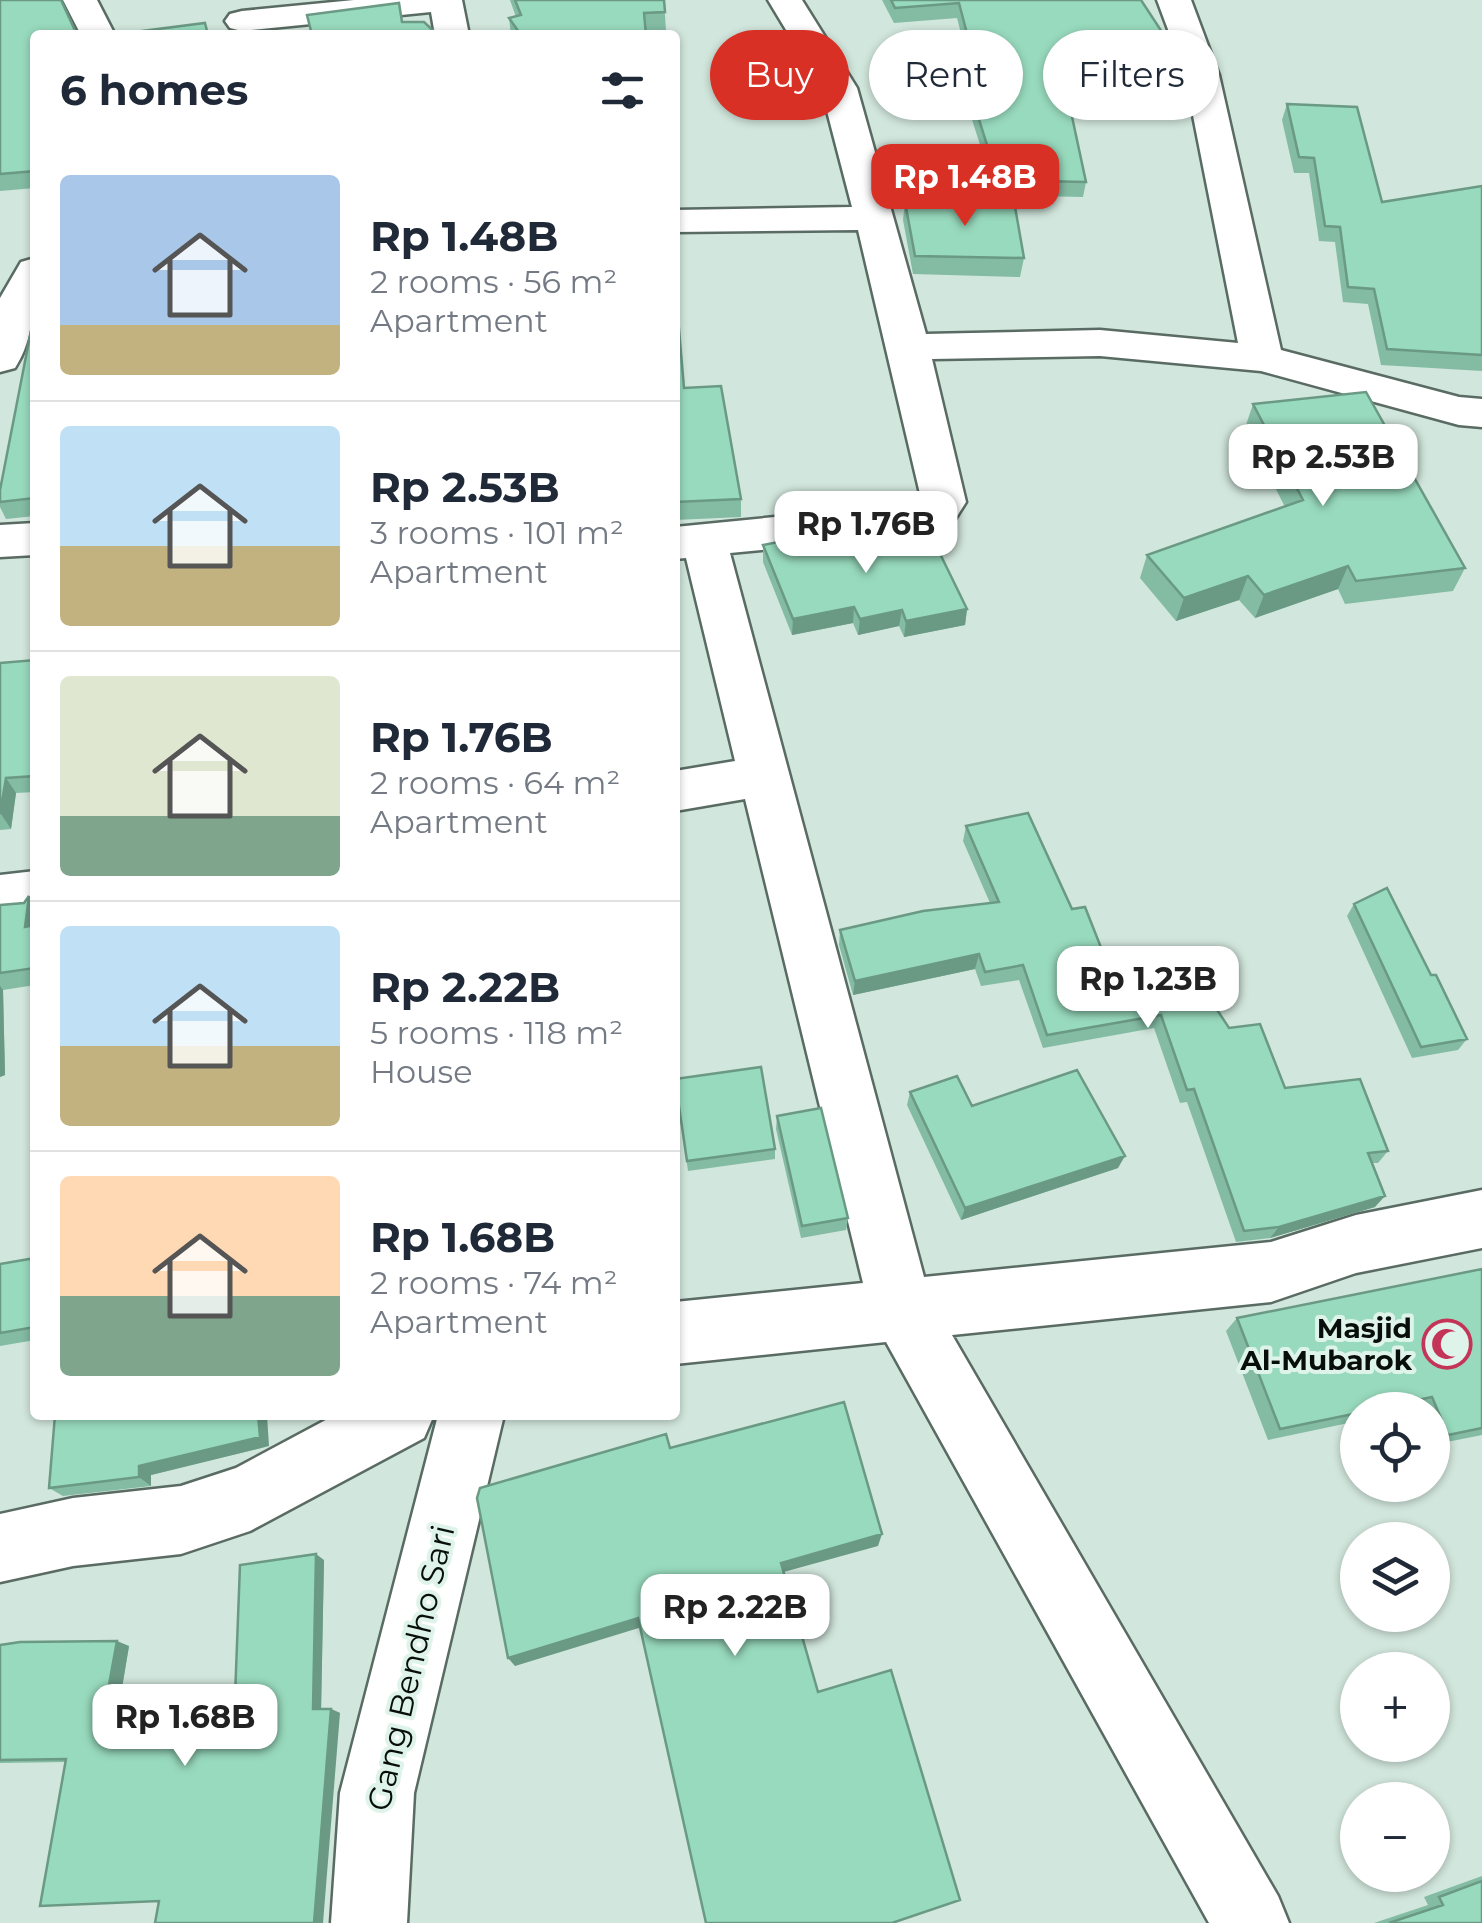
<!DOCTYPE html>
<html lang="en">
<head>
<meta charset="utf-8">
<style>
	body { margin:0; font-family:Montserrat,sans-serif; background:#f2f2f3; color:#1f2937; height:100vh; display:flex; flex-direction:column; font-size:38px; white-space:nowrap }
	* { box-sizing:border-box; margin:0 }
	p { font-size:32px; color:#747a83 }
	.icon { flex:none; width:55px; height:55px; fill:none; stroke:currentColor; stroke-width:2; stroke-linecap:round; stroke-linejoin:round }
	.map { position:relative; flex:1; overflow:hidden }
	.side { position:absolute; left:30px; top:30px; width:650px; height:1390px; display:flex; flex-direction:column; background:#fff; border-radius:10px; box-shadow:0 2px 8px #0004 }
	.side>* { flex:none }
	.guide { position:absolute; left:710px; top:30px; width:620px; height:90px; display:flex; gap:20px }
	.tools { position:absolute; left:1340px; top:1392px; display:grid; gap:20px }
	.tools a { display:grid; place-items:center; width:110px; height:110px; border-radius:50%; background:#fff; box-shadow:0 2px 8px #0004; font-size:50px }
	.price { position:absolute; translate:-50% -85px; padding:0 22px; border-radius:20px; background:#fff; color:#222; font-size:32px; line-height:65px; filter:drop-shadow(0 2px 5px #0008) }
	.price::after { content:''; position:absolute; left:50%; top:60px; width:30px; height:22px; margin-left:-15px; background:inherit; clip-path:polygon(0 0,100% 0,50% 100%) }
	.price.active { background:#d93025; color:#fff }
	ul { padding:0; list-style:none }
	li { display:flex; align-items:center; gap:30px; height:250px; padding:0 30px }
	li+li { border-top:2px solid #e0e1e3 }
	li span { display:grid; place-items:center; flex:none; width:280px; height:200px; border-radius:10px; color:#555 }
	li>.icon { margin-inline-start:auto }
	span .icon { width:120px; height:120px; fill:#fffc; stroke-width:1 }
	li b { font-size:42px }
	h2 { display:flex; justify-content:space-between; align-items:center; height:120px; padding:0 30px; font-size:42px }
	.pill { padding:0 35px; border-radius:45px; background:#fff; box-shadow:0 2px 8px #0004; font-size:35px; line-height:90px }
	.pill.active { background:#d93025; color:#fff }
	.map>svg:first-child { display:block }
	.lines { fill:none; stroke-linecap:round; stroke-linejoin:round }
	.minor-casing { stroke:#596b63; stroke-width:5 }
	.minor { fill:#fff; fill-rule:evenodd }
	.wall { fill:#83bba3 }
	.shaded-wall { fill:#6a9984 }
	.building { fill:#98dabd; stroke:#6a9984; stroke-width:2.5 }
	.labels { text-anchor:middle; stroke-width:8; stroke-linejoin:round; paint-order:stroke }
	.poi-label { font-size:28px; font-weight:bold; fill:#070e0b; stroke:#def3e9; text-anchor:end }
	.near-street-label { font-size:32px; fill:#070e0b; stroke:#def3e9 }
</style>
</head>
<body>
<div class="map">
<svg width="1482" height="1923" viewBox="0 0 1482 1923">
	<rect width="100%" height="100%" fill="#d1e6dc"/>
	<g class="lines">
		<!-- minor casing -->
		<g class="minor-casing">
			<path id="minor" d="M63,0H97L115,35H81Z
				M354,0H462L469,35H435L431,12L242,31L230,28L225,21L230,14L242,11Z
				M768,0H802L857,88L926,334L1100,330L1238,343L1185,75L1157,0H1191L1219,75L1281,350L1459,397L1482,399V427L1459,425L1261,371L1100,356L932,359L966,502L954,521L856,541L730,553L924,1277L1271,1242L1356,1215L1482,1190V1248L1356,1273L1271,1302L952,1335L1278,1896L1289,1923H1209L886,1342L675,1364V1302L863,1283L745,799L675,811V771L735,761L686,558L675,559V527L856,509L921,498L858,230L675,232V210L852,207L821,88Z
				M35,258C35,296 36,335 15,368L0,372V298L21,262Z
				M35,523V555L0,557V525Z
				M35,871V915L0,919V875Z
				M335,1415H434L424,1438L250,1531L181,1554L73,1566L0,1582V1514L73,1498L181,1486L236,1468Z
				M438,1415H504L414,1793L407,1923H331L340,1793Z"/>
		</g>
		<!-- minor -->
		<use href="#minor" class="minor"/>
	</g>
	<!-- wall -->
	<path class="wall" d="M0,0L35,35V188L0,191Z
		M510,0H664L666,31L646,32V35H511L509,18L516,17Z
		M882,0H1141L1159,48L1087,57L1092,69L1089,84L1065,85L1086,182L1083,197L996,195L968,107L970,91H976L957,18L894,23Z
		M1287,104L1382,202L1482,186V371L1381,365L1368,304L1343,302L1335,242L1319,241L1309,173H1294L1282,120Z
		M905,202L1024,258L1020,277L913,274L903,220Z
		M675,282L684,388L741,499V517L675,520Z
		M35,310V516L6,519L0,507V490Z
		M1253,404L1465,568L1453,591L1345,604L1338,589L1255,618L1239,600L1176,621L1140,578L1147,555L1285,507L1245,428Z
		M763,545L813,548L967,609L965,625L904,637L899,626L858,635L853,623L792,635L763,562Z
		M35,660V792L16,793L11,829L0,830V663Z
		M966,826L1072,909L1111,973L1229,1028L1285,1088L1388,1151L1378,1163H1372L1375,1207L1270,1238L1236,1242L1187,1102L1180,1103L1154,1028L1043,1048L1019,980L981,986L975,969L853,995L839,945L840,930L990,903L963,841Z
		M29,896L35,904V985L3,990L5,1075L0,1077V905L24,903Z
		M1354,904L1431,975L1467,1039L1458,1050L1412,1058L1347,916Z
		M675,1079L775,1149V1159L688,1171Z
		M910,1092L1118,1168L961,1220L907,1105Z
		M777,1116L848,1218L846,1230L801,1238L776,1129Z
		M35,1258V1340L0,1346V1264Z
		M1482,1269V1435L1432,1445V1410H1417L1416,1408L1408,1410H1358V1421L1268,1440L1226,1331L1237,1318Z
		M269,1446L151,1475V1486L63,1496L49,1488Z
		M324,1560L321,1709H331L340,1713L159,1902L66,1762L0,1763V1645L129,1646L120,1701L235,1697Z
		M1482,1876V1923H1374L1428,1905L1424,1897Z"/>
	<!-- shaded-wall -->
	<path class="shaded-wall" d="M1162,32L1159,48L1079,58L1082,42Z
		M1348,566L1338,589L1255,618L1264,595Z
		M1248,576L1239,600L1176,621L1184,598Z
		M854,607L853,623L792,635L793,619Z
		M967,609L965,625L904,637L906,621Z
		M902,610L899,626L858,635L860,619Z
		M6,778L16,793L11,829L1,814Z
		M29,896L35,904V941L25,927Z
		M979,954L975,969L853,995L855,981Z
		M0,986L3,990L5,1075L0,1077Z
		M1125,1156L1118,1168L961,1220L965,1208Z
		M1385,1196L1375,1207L1270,1238L1279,1227Z
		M258,1415H267L269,1446L151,1475V1486L139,1477V1466Z
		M882,1534L878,1546L780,1573L781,1563Z
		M316,1554L324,1560L321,1713L313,1709Z
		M638,1618L642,1627L515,1666L508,1658Z
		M117,1641L129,1646L119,1705L106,1701Z
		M331,1709L340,1713L323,1923H314Z"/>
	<!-- building -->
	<path class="building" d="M0,0H61L77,35H35V171L0,174Z
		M515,0H664L665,12L644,13L646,35H521L509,18L521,15Z
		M891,0H1141L1162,32L1082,42L1092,69L1062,70L1086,182L998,180L970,91H982L959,3L895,8Z
		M399,3L402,22H424L438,35H312L307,15Z
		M205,23L208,35H111Z
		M1287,104L1357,107L1382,202L1482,186V355L1387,349L1374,289L1348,287L1340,227L1325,226L1314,158L1299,157Z
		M1014,201L1024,258L915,256L905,202Z
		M675,282L684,388L721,386L741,499L675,502Z
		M35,310V498L0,502V490Z
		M1366,392L1465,568L1356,581L1348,566L1264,595L1248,576L1184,598L1147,555L1303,500L1253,404Z
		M926,525L967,609L906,621L902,610L860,619L854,607L793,619L763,545L808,536L813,548Z
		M35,660V776L6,778L0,814V663Z
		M1028,813L1072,909L1085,907L1111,973L1118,977L1182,956L1229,1028L1260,1024L1285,1088L1360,1079L1388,1151L1368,1153L1385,1196L1279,1227L1244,1231L1194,1089L1187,1090L1161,1015L1047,1035L1023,965L985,972L979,954L855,981L840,930L923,911L999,902L966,826Z
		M1387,888L1431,975H1436L1467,1039L1421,1047L1354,904Z
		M29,896L25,927L35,925V968L0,973V905L24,903Z
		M761,1067L775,1149L687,1161L675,1079Z
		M1077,1070L1125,1156L965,1208L910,1092L957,1076L972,1106Z
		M821,1108L848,1218L802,1226L777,1116Z
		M35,1258V1327L0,1333V1264Z
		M1482,1269V1428L1448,1435L1432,1397L1370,1410H1358V1413L1280,1429L1237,1318Z
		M844,1402L882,1534L781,1563L818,1692L891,1670L960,1900L892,1923H706L638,1618L508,1658L477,1498L480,1488L666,1434L670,1448Z
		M55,1415H258L260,1437L139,1466V1477L49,1488Z
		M316,1554L313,1709H331L314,1923H155L159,1901L40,1906L66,1759L0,1760V1645L20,1642L117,1641L106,1701L235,1697L240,1565Z
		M1482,1881V1923H1389L1443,1905L1439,1897Z"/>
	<!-- icons -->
	<defs>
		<g id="mosque-ring" transform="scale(2.5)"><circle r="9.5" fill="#def3e9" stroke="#c43458" stroke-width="1.5"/><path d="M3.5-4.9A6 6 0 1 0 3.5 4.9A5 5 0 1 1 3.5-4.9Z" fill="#c43458"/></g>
	</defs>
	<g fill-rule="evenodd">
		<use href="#mosque-ring" x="1447" y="1344"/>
	</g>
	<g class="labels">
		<!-- poi labels -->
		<g class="poi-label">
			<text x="1412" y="1338">Masjid<tspan x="1412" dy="32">Al-Mubarok</tspan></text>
		</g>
		<!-- near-street labels -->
		<g class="near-street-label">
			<text transform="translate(411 1668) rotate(-77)" y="11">Gang Bendho Sari</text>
		</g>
	</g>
</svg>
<div class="tools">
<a><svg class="icon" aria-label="locate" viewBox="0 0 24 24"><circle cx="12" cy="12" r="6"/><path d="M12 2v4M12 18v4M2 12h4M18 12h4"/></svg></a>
<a><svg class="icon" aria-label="layers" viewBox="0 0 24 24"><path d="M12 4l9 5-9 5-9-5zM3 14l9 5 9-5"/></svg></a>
<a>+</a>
<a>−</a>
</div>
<b class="price active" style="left:965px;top:229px">Rp 1.48B</b>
<b class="price" style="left:1323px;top:509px">Rp 2.53B</b>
<b class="price" style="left:866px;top:576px">Rp 1.76B</b>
<b class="price" style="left:1148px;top:1031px">Rp 1.23B</b>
<b class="price" style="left:735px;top:1659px">Rp 2.22B</b>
<b class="price" style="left:185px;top:1769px">Rp 1.68B</b>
<div class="guide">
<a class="pill active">Buy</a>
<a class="pill">Rent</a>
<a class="pill">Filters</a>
</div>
<section class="side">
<h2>6 homes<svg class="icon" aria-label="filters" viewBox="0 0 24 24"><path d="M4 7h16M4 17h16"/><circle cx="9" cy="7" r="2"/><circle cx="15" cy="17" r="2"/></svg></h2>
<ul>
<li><span style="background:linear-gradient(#a9c7e8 75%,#c2b280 0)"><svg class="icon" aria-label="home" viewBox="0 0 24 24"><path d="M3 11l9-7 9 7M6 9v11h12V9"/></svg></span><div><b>Rp 1.48B</b><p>2 rooms · 56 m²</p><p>Apartment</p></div></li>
<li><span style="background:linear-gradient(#bfe0f5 60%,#c2b280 0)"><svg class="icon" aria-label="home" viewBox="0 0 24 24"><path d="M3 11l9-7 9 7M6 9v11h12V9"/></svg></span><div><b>Rp 2.53B</b><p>3 rooms · 101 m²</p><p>Apartment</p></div></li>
<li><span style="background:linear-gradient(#dfe7d0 70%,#7fa58c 0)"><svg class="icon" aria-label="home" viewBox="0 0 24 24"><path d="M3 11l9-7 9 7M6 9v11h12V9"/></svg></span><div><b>Rp 1.76B</b><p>2 rooms · 64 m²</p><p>Apartment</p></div></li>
<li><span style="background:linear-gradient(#bfe0f5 60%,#c2b280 0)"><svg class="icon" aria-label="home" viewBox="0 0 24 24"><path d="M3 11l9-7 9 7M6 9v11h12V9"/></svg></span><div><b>Rp 2.22B</b><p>5 rooms · 118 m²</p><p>House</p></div></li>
<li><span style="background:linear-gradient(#ffd9b3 60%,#7fa58c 0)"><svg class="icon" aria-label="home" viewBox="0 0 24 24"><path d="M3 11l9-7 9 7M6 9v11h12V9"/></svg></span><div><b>Rp 1.68B</b><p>2 rooms · 74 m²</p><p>Apartment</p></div></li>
</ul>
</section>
</div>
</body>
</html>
